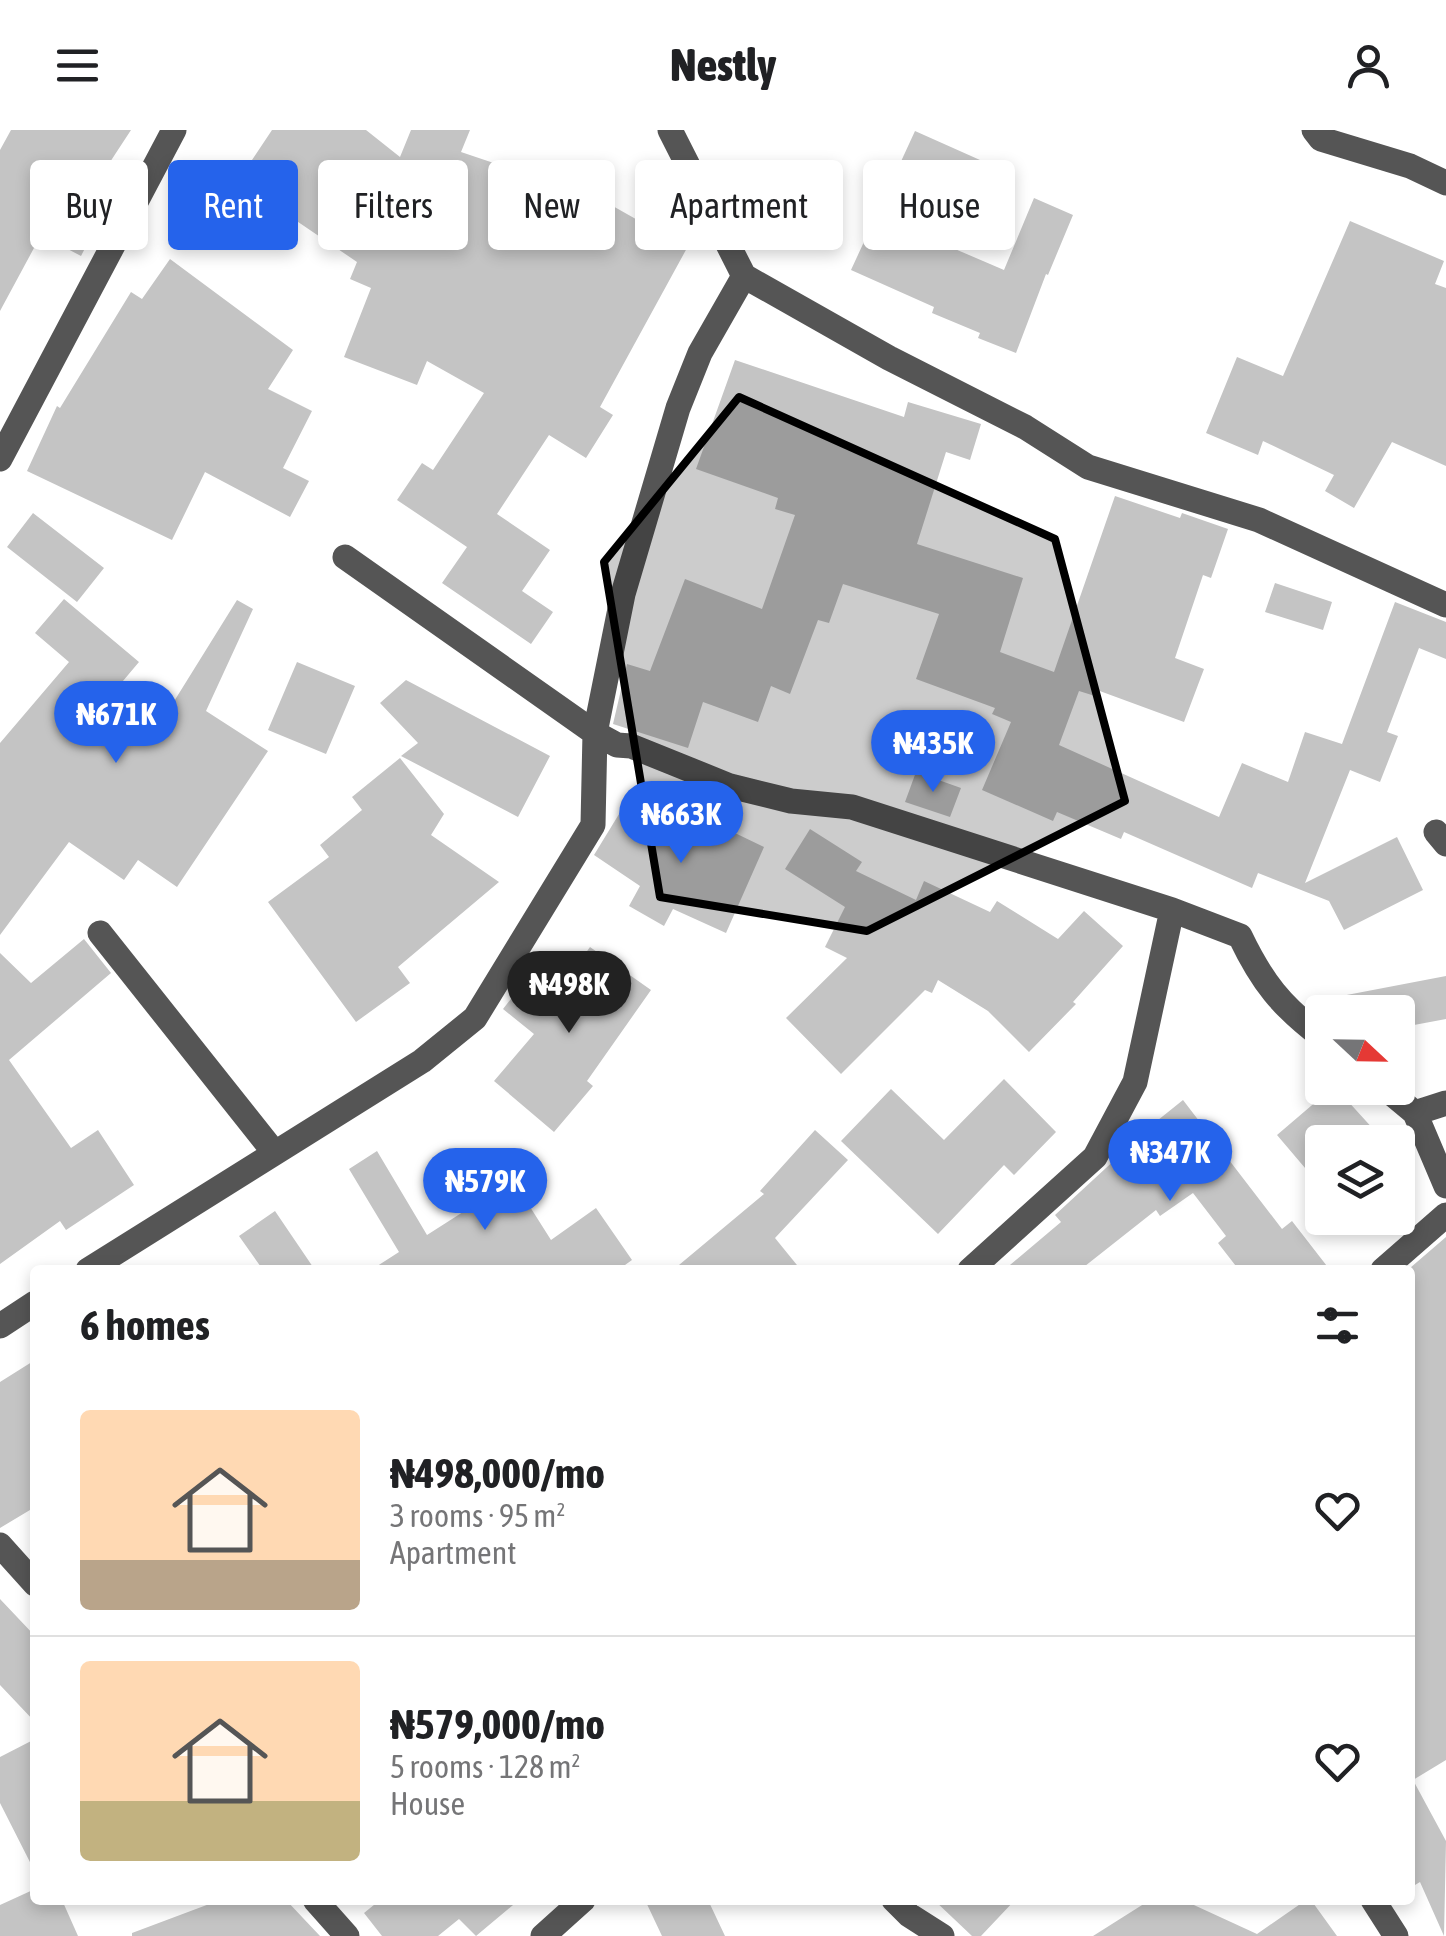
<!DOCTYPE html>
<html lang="en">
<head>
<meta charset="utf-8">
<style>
	body { margin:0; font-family:"Asap Condensed",sans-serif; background:#f2f2f2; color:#202124; height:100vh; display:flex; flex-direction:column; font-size:38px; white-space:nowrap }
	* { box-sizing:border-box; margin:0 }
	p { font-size:32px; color:#757577 }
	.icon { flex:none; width:55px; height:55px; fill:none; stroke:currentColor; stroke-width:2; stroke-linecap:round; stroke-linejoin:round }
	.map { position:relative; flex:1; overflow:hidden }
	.panel { position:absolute; left:30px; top:1135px; width:1385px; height:640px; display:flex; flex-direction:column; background:#fff; border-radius:10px; box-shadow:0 5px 15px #0003 }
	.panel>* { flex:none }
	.guide { position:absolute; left:30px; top:30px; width:1388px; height:90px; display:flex; gap:20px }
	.needle { width:65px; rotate:112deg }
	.controls { position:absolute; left:1305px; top:865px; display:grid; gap:20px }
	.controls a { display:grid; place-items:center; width:110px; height:110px; border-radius:10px; background:#fff; box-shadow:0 5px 15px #0003; font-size:50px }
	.price { position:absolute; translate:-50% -85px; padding:0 22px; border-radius:35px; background:#2563eb; color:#fff; font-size:32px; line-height:65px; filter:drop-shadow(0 2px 5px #0008) }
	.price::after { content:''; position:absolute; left:50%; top:60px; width:30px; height:22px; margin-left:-15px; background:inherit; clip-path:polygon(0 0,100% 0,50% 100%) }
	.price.active { background:#222; color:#fff }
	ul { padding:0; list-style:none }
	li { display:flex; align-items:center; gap:30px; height:250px; padding:0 50px }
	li+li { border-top:2px solid #e0e0e0 }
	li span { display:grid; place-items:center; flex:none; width:280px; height:200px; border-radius:10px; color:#555 }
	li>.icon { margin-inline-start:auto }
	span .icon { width:120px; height:120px; fill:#fffc; stroke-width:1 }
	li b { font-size:42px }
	h2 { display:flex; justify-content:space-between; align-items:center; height:120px; padding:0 50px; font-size:42px }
	.pill { padding:0 35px; border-radius:10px; background:#fff; box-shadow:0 5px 15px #0003; font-size:35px; line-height:90px }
	.pill.active { background:#2563eb; color:#fff }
	header { display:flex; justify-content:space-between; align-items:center; height:130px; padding:0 50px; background:#fff; font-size:45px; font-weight:800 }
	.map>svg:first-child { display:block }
	.building { fill:#c4c4c4 }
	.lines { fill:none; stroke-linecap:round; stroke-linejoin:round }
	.minor { stroke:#555; stroke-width:25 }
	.marked { fill:#000; fill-opacity:0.2; stroke:#000; stroke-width:8; stroke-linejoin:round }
</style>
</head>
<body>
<header><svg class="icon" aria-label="menu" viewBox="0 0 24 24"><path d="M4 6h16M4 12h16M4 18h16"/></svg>Nestly<svg class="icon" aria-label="person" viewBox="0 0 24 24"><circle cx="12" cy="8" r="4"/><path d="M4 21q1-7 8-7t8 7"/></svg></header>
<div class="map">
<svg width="1446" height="1806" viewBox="0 0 1446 1806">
	<rect width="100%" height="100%" fill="#fff"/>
	<!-- building -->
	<path class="building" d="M11,0H131L76,84L97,95L81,126L41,105L0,181V20Z
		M272,0H366L400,27L411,0H470L461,22L529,45L532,35L558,45L687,118L600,277L613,285L586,328L549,305L497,384L550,420L522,461L553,482L531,514L442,453L467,417L397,370L422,333L433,340L484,263L427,231L417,255L344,227L371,158L350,149L357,132L238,51Z
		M915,1L980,30L941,113L1004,140L1034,68L1073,85L1048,145L1046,144L1016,223L978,208L980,203L932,183L934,177L851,140Z
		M1350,91L1444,131L1435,154L1446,158V336L1392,312L1354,378L1325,361L1334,345L1263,311L1258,325L1206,303L1237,227L1283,246Z
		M170,129L293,220L268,259L312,281L283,338L309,351L290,387L205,342L172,410L27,341L57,276L60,278L131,162L142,169Z
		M735,230L904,287L908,272L981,294L970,330L946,322L917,414L1023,448L1000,522L1054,542L1115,366L1180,388L1182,383L1228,399L1211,448L1203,445L1175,528L1204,539L1184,592L1097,560L1095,566L1079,561L1059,615L1219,687L1242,633L1288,652L1305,602L1342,614L1395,472L1446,492V529L1419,518L1387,602L1398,606L1380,652L1350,640L1305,753L1397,707L1423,760L1344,800L1329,771L1258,743L1252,758L1124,702L1121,709L1057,682L1053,691L982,660L1011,592L992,584L995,578L916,549L939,484L843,454L829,493L818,490L790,564L771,556L758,592L703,572L688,618L613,594L627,534L650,541L685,449L762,479L795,385L775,379L778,368L696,339Z
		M33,383L104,438L77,472L7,417Z
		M1275,453L1332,472L1323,500L1265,482Z
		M64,469L139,532L101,577L150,610L237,470L253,479L206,581L268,621L177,757L138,730L124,750L69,712L0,805V613L69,532L35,503Z
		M297,532L355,556L326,624L268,600Z
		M406,550L550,626L518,687L401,626L418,613L380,573Z
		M400,628L444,684L431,705L499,752L398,837L410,853L356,892L268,772L329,727L320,715L362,680L352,667Z
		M916,642L961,658L950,687L905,672Z
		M627,671L671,701L683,678L764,717L726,803L673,779L664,796L629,776L640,756L594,725Z
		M810,699L862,732L856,741L916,770L924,751L990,782L997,771L1058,809L1084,781L1123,816L1073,872L1076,874L1029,922L988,881L938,850L932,863L925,860L841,944L786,888L847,828L825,817L845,777L785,739Z
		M84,809L111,843L9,930L71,1018L98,1000L134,1055L66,1100L60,1091L0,1134V823L31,853Z
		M590,817L651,860L587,951L593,956L554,1002L494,951L534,904L503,879L525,851L551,872Z
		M1446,846V889L1398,898V882H1333L1331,868Z
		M1004,949L1056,1002L1014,1045L1004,1035L938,1104L841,1011L891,959L944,1010Z
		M1332,958H1336L1385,1012H1322V1058L1277,1005Z
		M1183,970L1282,1099L1292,1091L1330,1140H1239L1218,1113L1226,1106L1193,1063L1160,1086L1156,1080L1080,1140H1004L1061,1092L1055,1085L1119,1026L1117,1023Z
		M815,1000L848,1030L775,1108L801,1140H673L764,1064L760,1061Z
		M377,1021L427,1105L513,1050L551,1110L596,1078L632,1130L618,1140H371L399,1122L349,1039Z
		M275,1081L315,1140H263L239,1106Z
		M1446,1107V1630L1413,1650L1446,1711L1444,1806L1420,1752L1410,1758V1138Z
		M35,1230V1377L0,1398V1252Z
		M0,1469L35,1506V1592L0,1555Z
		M35,1609V1742L0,1673V1627Z
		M35,1759V1770H62L78,1806H0V1775Z
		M220,1770H286L320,1806H132V1803Z
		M380,1770H519L476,1806L459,1789L438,1806H382L364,1783Z
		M645,1770H708L725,1806H662Z
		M934,1770H1015L981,1806H972Z
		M1150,1770H1183L1257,1804L1306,1770H1311L1337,1806H1093Z"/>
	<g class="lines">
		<!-- minor -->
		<path class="minor" d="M670,0L744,146L889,228L1025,297L1088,337L1259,390L1446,475
			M1314,0L1321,9L1410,36L1446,53
			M0,329L174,0
			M345,427L595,603L617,615L631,616L730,656L791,671L852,677L1172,780L1240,806C1262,852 1281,876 1322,907
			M1436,702L1446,714
			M100,803L274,1022
			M1385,958L1415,983L1446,1056
			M1415,983L1446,973
			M88,1140L422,931L475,888L593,695L595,603L623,464L678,278L700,223L744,146
			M970,1140L1095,1027L1135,952L1172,780
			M1383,1140L1446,1085
			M0,1196L35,1173
			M0,1415L35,1454
			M315,1770L347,1806
			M894,1770L909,1785L942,1806
			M1373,1770L1396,1806
			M543,1806L583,1770"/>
	</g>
	<!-- marked area -->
	<path class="marked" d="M739,267L1055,409L1125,671L867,801L660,767L604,432Z"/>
</svg>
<div class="controls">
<a><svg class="needle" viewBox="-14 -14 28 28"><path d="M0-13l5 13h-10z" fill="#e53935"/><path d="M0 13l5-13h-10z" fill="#757577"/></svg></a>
<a><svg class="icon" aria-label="layers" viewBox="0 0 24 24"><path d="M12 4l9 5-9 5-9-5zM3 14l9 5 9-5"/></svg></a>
</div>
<b class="price" style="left:116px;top:636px">₦671K</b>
<b class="price" style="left:933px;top:665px">₦435K</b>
<b class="price" style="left:681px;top:736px">₦663K</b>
<b class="price active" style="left:569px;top:906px">₦498K</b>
<b class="price" style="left:1170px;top:1074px">₦347K</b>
<b class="price" style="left:485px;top:1103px">₦579K</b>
<div class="guide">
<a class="pill">Buy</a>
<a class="pill active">Rent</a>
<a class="pill">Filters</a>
<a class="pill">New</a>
<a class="pill">Apartment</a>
<a class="pill">House</a>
</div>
<section class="panel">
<h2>6 homes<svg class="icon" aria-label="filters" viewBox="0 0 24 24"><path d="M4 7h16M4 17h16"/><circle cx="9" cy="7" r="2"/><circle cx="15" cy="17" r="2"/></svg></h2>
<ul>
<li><span style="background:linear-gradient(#ffd9b3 75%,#b9a48a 0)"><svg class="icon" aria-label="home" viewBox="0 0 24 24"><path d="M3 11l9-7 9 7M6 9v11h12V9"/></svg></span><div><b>₦498,000/mo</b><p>3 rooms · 95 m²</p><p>Apartment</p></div><svg class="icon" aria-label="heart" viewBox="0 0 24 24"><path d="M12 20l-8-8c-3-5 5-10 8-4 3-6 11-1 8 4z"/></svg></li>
<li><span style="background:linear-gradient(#ffd9b3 70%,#c2b280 0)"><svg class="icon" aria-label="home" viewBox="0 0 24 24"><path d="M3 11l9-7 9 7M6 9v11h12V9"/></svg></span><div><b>₦579,000/mo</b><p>5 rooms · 128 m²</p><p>House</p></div><svg class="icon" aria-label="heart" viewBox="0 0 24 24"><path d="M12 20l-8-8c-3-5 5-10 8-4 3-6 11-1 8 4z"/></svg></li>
</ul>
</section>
</div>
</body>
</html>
